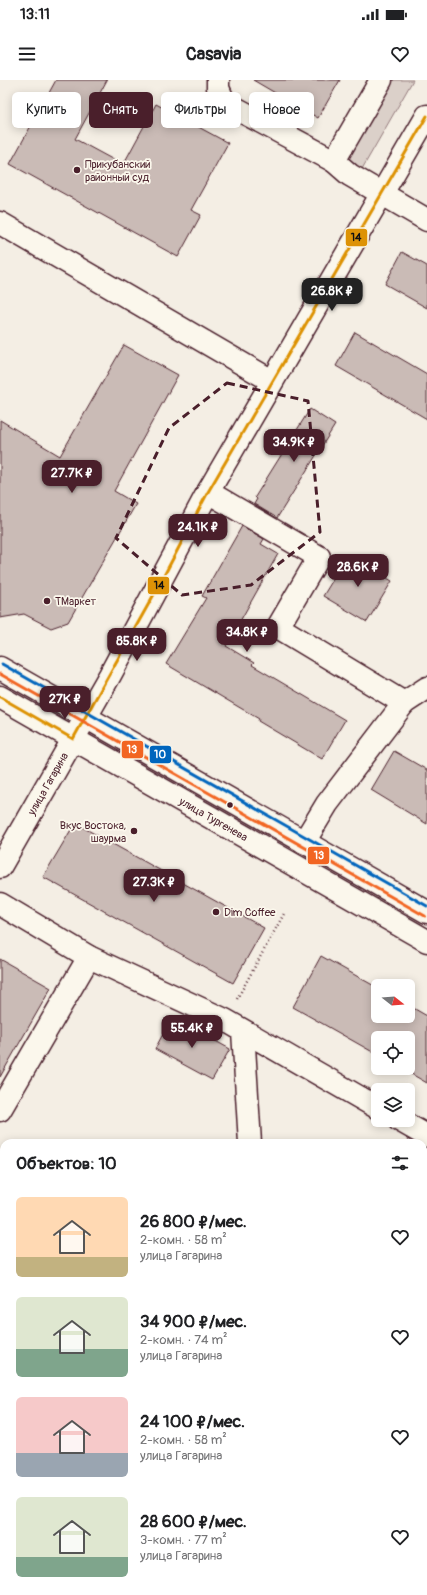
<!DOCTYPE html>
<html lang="ru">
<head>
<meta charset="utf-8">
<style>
	body { margin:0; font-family:Pangolin,sans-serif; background:#f2f2f2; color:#202124; height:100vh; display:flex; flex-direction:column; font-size:15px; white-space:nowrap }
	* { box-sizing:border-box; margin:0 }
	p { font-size:13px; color:#757577 }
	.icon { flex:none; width:22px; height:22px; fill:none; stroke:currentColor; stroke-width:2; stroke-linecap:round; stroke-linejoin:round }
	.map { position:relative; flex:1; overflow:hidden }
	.details { position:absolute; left:0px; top:1059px; width:427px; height:456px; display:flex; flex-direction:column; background:#fff; border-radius:12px 12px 0 0; box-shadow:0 2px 10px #0003 }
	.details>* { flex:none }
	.top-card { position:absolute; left:12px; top:12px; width:403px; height:36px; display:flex; gap:8px }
	.needle { width:26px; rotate:107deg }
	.controls { position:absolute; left:371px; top:899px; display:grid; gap:8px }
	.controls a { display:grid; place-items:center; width:44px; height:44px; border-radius:6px; background:#fff; box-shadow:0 2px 10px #0003; font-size:20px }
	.price { position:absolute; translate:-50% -34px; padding:0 9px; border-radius:8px; background:#4a1f2b; color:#fff; font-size:13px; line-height:26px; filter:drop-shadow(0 1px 2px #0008) }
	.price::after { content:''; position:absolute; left:50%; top:24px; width:12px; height:9px; margin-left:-6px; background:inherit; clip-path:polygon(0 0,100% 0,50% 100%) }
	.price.current { background:#222; color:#fff }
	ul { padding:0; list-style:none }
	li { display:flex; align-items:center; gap:12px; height:100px; padding:0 16px }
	li span { display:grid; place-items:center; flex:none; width:112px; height:80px; border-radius:6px; color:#555 }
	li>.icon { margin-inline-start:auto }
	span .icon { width:48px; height:48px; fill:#fffc; stroke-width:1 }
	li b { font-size:17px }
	h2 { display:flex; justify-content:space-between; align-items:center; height:48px; padding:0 16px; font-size:17px }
	.tag { padding:0 14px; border-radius:6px; background:#fff; box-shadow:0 2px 10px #0003; font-size:14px; line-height:36px }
	.tag.current { background:#4a1f2b; color:#fff }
	.status { display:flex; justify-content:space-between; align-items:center; height:28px; padding:0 20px; background:#fff; direction:ltr }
	.status svg { height:11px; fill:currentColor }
	header { display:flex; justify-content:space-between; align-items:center; height:52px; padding:0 16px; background:#fff; font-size:18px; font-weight:800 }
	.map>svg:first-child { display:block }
	.built { fill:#e7dfd6 }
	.green { fill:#dbd0c9; stroke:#92787a }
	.building { fill:#cabbb6; stroke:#4a1f2b }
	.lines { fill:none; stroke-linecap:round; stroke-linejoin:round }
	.minor-casing { stroke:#4a1f2b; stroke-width:25 }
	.major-casing { stroke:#4a1f2b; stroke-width:25 }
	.path { stroke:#4a1f2b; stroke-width:2.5; stroke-dasharray:1 3; stroke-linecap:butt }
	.minor { stroke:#fbf7ec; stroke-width:22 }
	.major { stroke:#fbf7ec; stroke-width:22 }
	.bus-1-casing { stroke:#fbf7ec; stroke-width:6 }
	.bus-2-casing { stroke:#fbf7ec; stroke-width:6 }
	.bus-3-casing { stroke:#fbf7ec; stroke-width:6 }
	.bus-1 { stroke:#dd9206; stroke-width:3 }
	.bus-2 { stroke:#f26522; stroke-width:3 }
	.bus-3 { stroke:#0065bd; stroke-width:3 }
	.marked { fill:none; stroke:#4a1f2b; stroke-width:3; stroke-dasharray:8 5; stroke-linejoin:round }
	.poi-dot { fill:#4a1f2b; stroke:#fbf7ec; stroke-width:1.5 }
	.labels { text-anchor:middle; stroke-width:3.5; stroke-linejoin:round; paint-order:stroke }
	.poi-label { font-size:11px; fill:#4a1f2b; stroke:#fbf7ec; text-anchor:start }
	.street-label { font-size:11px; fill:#4a1f2b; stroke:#fbf7ec }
	.line-badge { stroke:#fbf7ec; stroke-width:1.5 }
	.badge-label { font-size:11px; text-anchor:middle; font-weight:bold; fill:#fff }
	.pale-badge-label { font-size:11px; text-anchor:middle; font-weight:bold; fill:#111 }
</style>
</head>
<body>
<div class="status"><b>13:11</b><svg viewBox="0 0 49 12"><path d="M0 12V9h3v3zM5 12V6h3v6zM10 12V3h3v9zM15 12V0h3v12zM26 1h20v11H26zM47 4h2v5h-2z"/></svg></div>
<header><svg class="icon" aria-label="menu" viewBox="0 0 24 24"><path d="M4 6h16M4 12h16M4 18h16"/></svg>Casavia<svg class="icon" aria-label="heart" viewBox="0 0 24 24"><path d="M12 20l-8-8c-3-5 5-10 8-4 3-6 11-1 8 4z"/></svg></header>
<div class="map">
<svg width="427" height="1515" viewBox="0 0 427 1515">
	<rect width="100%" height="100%" fill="#f4eee4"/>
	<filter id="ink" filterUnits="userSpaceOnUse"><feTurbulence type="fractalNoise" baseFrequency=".025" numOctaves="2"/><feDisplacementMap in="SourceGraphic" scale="8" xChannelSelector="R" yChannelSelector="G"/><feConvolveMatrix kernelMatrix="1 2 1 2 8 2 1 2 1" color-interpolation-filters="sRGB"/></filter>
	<g filter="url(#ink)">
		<!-- built -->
		<path class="built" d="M0,1317L4,1320V1418L0,1415Z
			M4,1507V1511H223L225,1515H0Z"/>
		<!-- green -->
		<path class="green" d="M393,0H413L362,89L346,80Z"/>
		<!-- building -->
		<path class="building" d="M56,0H107L75,59L123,85L156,24L228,63L191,130L201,135L178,177L10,84Z
			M253,0H340L318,38Z
			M402,172L427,186V228L385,204Z
			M355,252L427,294V339L336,286Z
			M124,265L178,295L114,411L136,424L68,542L51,548L24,534L0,538V340L60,376Z
			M310,329L335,345L277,438L254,424L257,419L255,417Z
			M242,446L264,459L261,464L278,474L226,566L254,583L252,585L345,640L322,679L258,641L259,639L166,584L206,518L202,516Z
			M348,475L392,501L367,542L323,516Z
			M394,671L427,690V744L371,710Z
			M75,743L264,848L233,903L43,797Z
			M321,876L378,908V936H408V925L427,936V1003L401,988H408V958H378V975L293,927Z
			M0,879L51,908L0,997Z
			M172,937L230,969L212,1000L155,969Z"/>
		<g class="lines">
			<!-- minor casing -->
			<g class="minor-casing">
				<g id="minor">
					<path d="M218,0V8L224,22L334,81"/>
					<path d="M381,0L334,81L350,95L427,140"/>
					<path d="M0,143L272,301"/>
					<path d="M208,412L319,477L278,547L404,623L327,724L304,762"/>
					<path d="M404,623L427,608"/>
					<path id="s1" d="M0,787L110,595L208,412L427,36"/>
					<path d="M0,824L89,877L225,940L378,1028"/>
					<path d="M243,951L250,1063"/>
					<path d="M0,1030L89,877"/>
					<path d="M399,1040L427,1056"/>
					<path d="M423,1189L427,1182"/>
				</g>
			</g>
			<!-- major casing -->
			<g class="major-casing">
				<g id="major">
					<path d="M0,588L427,832"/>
					<path id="s2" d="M0,617L427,861"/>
				</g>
			</g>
			<!-- path -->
			<path class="path" d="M237,919L285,832
				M243,1515L246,1511"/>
			<!-- minor -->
			<use href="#minor" class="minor"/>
			<!-- major -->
			<use href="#major" class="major"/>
			<!-- bus-1 casing -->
			<g class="bus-1-casing">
				<path id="bus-1" d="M0,617L73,659L157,509L208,412L427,36"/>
			</g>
			<!-- bus-2 casing -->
			<g class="bus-2-casing">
				<path id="bus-2" d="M0,594L425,836"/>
			</g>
			<!-- bus-3 casing -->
			<g class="bus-3-casing">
				<path id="bus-3" d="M2,584L427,826"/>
			</g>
			<!-- bus-1 -->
			<use href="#bus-1" class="bus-1"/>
			<!-- bus-2 -->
			<use href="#bus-2" class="bus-2"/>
			<!-- bus-3 -->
			<use href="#bus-3" class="bus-3"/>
		</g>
	</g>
	<!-- marked area -->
	<path class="marked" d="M227,303L308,321L320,452L251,505L182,515L116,458L169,348Z"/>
	<!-- markers -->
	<g class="poi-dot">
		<circle cx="77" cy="90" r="4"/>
		<circle cx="47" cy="521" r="4"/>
		<circle cx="230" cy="725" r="3.5"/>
		<circle cx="134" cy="751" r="4"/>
		<circle cx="216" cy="832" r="4"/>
	</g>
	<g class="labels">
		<!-- poi labels -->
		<g class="poi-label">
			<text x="85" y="88">Прикубанский<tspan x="85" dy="13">районный суд</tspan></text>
			<text x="55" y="525">ТМаркет</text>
			<text x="126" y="749" text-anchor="end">Вкус Востока,<tspan x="126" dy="13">шаурма</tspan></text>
			<text x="224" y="836">Dim Coffee</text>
		</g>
		<!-- street labels -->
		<g class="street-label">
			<text dy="4" stroke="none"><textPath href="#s1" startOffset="96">улица Гагарина</textPath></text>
			<text dy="4" stroke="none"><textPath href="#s2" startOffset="246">улица Тургенева</textPath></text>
		</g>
	</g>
	<g class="line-badge">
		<rect x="345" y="148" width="23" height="19" rx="4" fill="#dd9206"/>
		<rect x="147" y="496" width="23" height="19" rx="4" fill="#dd9206"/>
		<rect x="121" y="660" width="23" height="19" rx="4" fill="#f26522"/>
		<rect x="149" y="665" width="23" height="19" rx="4" fill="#0065bd"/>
		<rect x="307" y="766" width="23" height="19" rx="4" fill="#f26522"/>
	</g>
	<g class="badge-label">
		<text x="132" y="673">13</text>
		<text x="160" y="678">10</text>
		<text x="319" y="779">13</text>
	</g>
	<g class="pale-badge-label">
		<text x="356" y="161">14</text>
		<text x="159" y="509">14</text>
	</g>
</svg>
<div class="controls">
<a><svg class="needle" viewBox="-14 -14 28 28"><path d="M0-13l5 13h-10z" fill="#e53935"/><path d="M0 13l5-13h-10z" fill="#757577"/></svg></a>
<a><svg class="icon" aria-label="locate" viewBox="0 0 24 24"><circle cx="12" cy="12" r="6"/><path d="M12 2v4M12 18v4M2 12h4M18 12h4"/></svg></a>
<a><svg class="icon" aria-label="layers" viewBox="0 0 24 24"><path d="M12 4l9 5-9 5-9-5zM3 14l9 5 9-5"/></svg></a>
</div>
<b class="price current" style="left:332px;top:232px">26.8K ₽</b>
<b class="price" style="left:294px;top:383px">34.9K ₽</b>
<b class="price" style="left:72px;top:414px">27.7K ₽</b>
<b class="price" style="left:198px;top:468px">24.1K ₽</b>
<b class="price" style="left:358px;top:508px">28.6K ₽</b>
<b class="price" style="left:247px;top:573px">34.8K ₽</b>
<b class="price" style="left:137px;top:582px">85.8K ₽</b>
<b class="price" style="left:65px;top:640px">27K ₽</b>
<b class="price" style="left:154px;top:823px">27.3K ₽</b>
<b class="price" style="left:192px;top:969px">55.4K ₽</b>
<div class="top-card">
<a class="tag">Купить</a>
<a class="tag current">Снять</a>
<a class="tag">Фильтры</a>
<a class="tag">Новое</a>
</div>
<section class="details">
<h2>Объектов: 10<svg class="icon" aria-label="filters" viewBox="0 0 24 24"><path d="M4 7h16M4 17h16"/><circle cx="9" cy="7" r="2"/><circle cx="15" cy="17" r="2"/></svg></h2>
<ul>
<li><span style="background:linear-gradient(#ffd9b3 75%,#c2b280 0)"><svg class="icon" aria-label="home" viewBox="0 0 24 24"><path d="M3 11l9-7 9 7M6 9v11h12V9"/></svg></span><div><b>26 800 ₽/мес.</b><p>2-комн. · 58 m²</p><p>улица Гагарина</p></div><svg class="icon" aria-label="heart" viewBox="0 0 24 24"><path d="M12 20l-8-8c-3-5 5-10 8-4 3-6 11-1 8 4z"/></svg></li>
<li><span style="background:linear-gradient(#dfe7d0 65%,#7fa58c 0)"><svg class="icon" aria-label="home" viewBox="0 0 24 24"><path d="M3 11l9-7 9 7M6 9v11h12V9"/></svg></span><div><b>34 900 ₽/мес.</b><p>2-комн. · 74 m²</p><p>улица Гагарина</p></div><svg class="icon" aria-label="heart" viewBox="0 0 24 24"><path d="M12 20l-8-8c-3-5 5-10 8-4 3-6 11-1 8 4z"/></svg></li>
<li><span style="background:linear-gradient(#f6c9c9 70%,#9aa5b1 0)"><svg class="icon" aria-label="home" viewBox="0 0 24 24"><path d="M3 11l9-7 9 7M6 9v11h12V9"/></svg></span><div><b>24 100 ₽/мес.</b><p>2-комн. · 58 m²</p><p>улица Гагарина</p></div><svg class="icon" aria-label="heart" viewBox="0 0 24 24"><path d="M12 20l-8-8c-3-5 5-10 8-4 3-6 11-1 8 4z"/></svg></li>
<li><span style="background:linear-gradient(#dfe7d0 75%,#7fa58c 0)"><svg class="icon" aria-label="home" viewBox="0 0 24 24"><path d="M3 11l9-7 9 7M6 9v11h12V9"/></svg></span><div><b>28 600 ₽/мес.</b><p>3-комн. · 77 m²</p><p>улица Гагарина</p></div><svg class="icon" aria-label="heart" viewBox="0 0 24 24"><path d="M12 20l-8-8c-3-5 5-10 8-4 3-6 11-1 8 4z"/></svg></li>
</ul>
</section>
</div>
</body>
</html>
